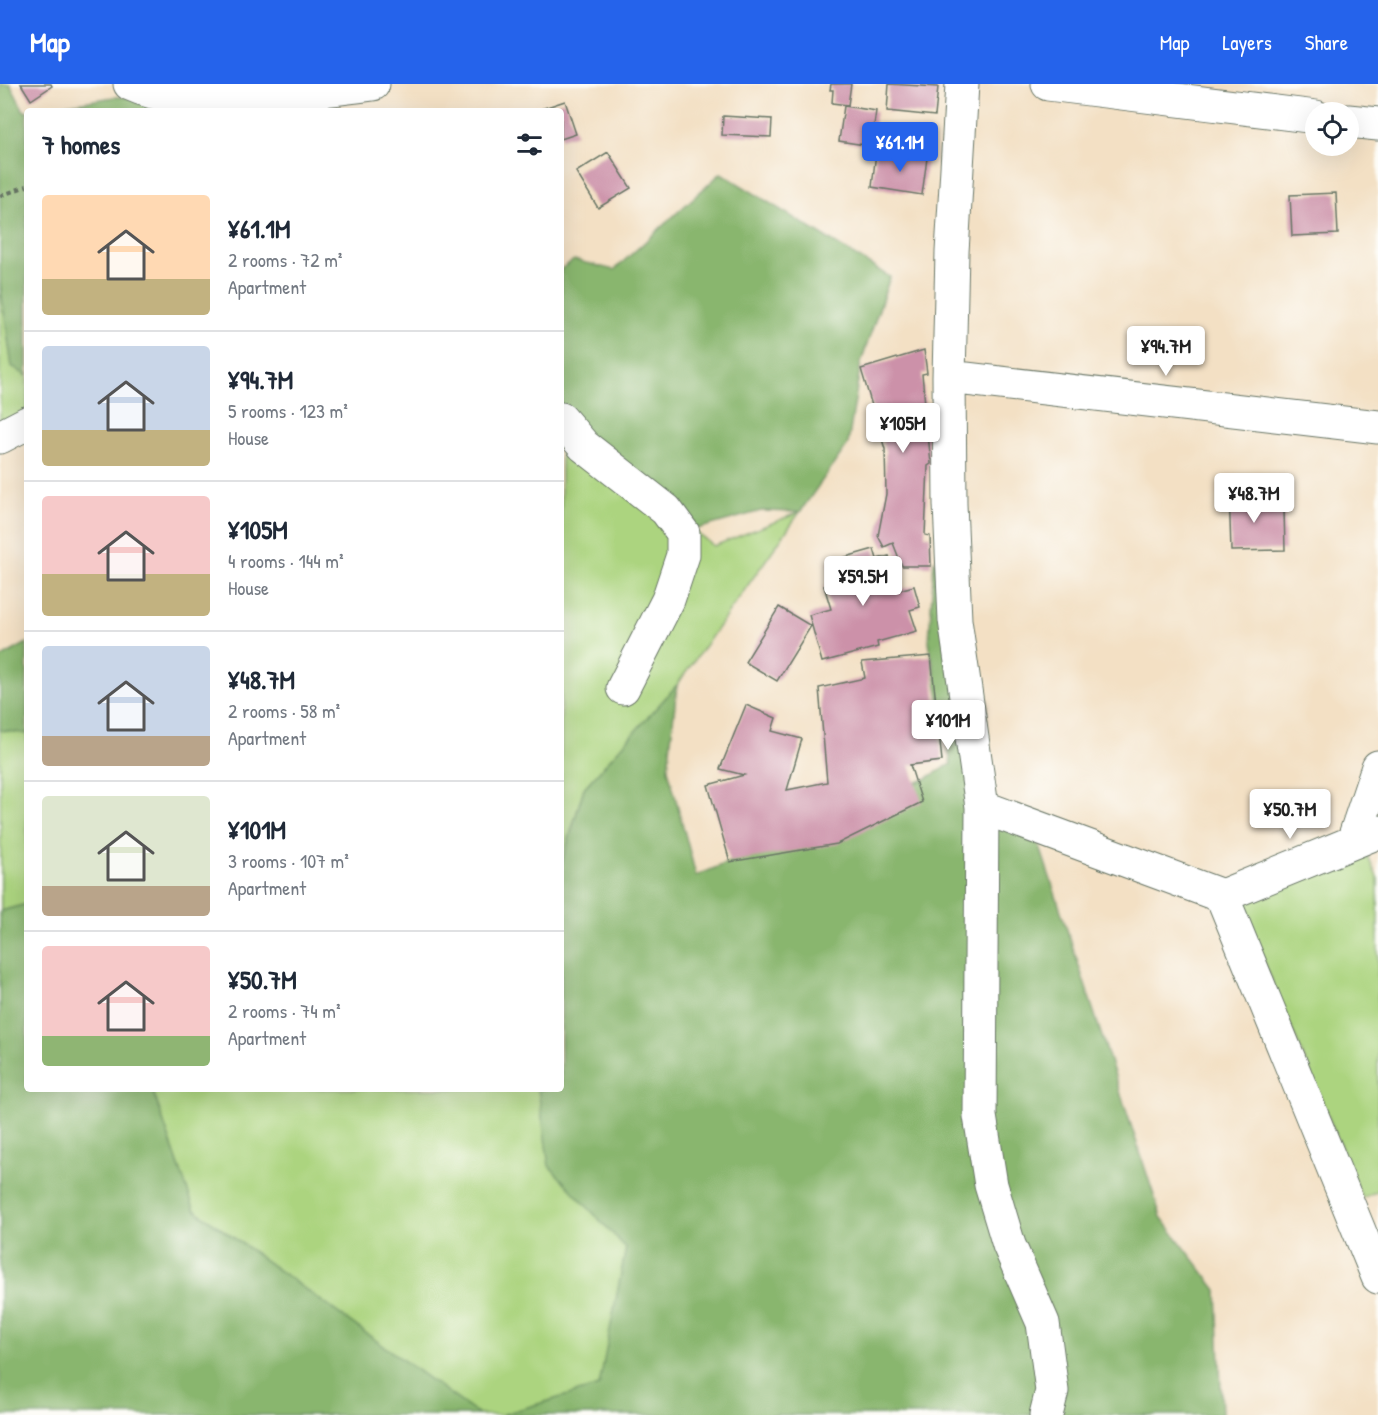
<!DOCTYPE html>
<html lang="en">
<head>
<meta charset="utf-8">
<style>
	body { margin:0; font-family:"Patrick Hand",sans-serif; background:#f6f6f7; color:#1f2937; height:100vh; display:flex; flex-direction:column; font-size:22px; white-space:nowrap }
	* { box-sizing:border-box; margin:0 }
	p { font-size:20px; color:#747a83 }
	.icon { flex:none; width:33px; height:33px; fill:none; stroke:currentColor; stroke-width:2; stroke-linecap:round; stroke-linejoin:round }
	.map { position:relative; flex:1; overflow:hidden }
	.sheet { position:absolute; left:24px; top:24px; width:540px; height:984px; display:flex; flex-direction:column; background:#fff; border-radius:6px; box-shadow:0 6px 24px #0002 }
	.sheet>* { flex:none }
	.controls { position:absolute; left:1305px; top:18px; display:grid; gap:12px }
	.controls a { display:grid; place-items:center; width:54px; height:54px; border-radius:50%; background:#fff; box-shadow:0 6px 24px #0002; font-size:30px }
	.price { position:absolute; translate:-50% -51px; padding:0 14px; border-radius:6px; background:#fff; color:#222; font-size:20px; line-height:39px; filter:drop-shadow(0 2px 3px #0008) }
	.price::after { content:''; position:absolute; left:50%; top:36px; width:18px; height:14px; margin-left:-9px; background:inherit; clip-path:polygon(0 0,100% 0,50% 100%) }
	.price.current { background:#2563eb; color:#fff }
	ul { padding:0; list-style:none }
	li { display:flex; align-items:center; gap:18px; height:150px; padding:0 18px }
	li+li { border-top:2px solid #e0e1e3 }
	li span { display:grid; place-items:center; flex:none; width:168px; height:120px; border-radius:6px; color:#555 }
	li>.icon { margin-inline-start:auto }
	span .icon { width:72px; height:72px; fill:#fffc; stroke-width:1 }
	li b { font-size:26px }
	h2 { display:flex; justify-content:space-between; align-items:center; height:72px; padding:0 18px; font-size:26px }
	header { display:flex; align-items:center; gap:36px; box-sizing:border-box; height:84px; padding:0 30px; background:#2563eb; color:#fff }
	header strong { font-size:28px }
	nav { display:flex; gap:33px; margin-inline-start:auto; font-size:21px }
	.map>svg:first-child { display:block }
	.green { fill:#acd47f; stroke:#66885a; stroke-width:1.5 }
	.forest { fill:#89b66e; stroke:#547a51; stroke-width:1.5 }
	.building { fill:#cc91a9 }
	.lines { fill:none; stroke-linecap:round; stroke-linejoin:round }
	.minor-casing { stroke:#697666; stroke-width:35 }
	.path { stroke:#697666; stroke-width:4; stroke-dasharray:4.5 4.5; stroke-linecap:butt }
	.minor { stroke:#fff; stroke-width:33 }
</style>
</head>
<body>
<header>
<strong>Map</strong>
<nav><a>Map</a><a>Layers</a><a>Share</a></nav>
</header>
<div class="map">
<svg width="1378" height="1331" viewBox="0 0 1378 1331">
	<rect width="100%" height="100%" fill="#fdfcf7"/>
	<filter id="ink" filterUnits="userSpaceOnUse"><feTurbulence type="fractalNoise" baseFrequency=".0167" numOctaves="2"/><feDisplacementMap in="SourceGraphic" scale="12" xChannelSelector="R" yChannelSelector="G"/><feConvolveMatrix kernelMatrix="1 2 1 2 8 2 1 2 1" color-interpolation-filters="sRGB"/></filter>
	<filter id="wash" filterUnits="userSpaceOnUse"><feTurbulence type="fractalNoise" baseFrequency=".008" numOctaves="4" result="noise"/><feDisplacementMap in="SourceGraphic" scale="24" xChannelSelector="R" yChannelSelector="G"/><feGaussianBlur stdDeviation="1.35" result="paint"/><feColorMatrix in="noise" values="0 0 0 0 0 0 0 0 0 0 0 0 0 0 0 0 0 1.4 0 .05"/><feComposite in="paint" operator="in"/></filter>
	<g filter="url(#wash)">
		<rect width="100%" height="100%" fill="#f3e0c4"/>
		<!-- green -->
		<path class="green" d="M0,199L12,282L27,292V339L0,353Z
			M561,333L666,426L714,462L800,428L677,601L584,704L561,782Z
			M0,642L27,648V820L1,827Z
			M1366,769L1378,795V1107L1362,1114L1238,815Z
			M152,1005H538L545,1049L626,1164L600,1302L501,1331H479L194,1125Z"/>
		<!-- forest -->
		<path class="forest" d="M0,0H10L24,27H27V292L12,282L0,199Z
			M114,13H197L276,27H27Z
			M721,89L890,193L861,278L848,360L800,428L761,427L683,449L561,333V185L574,176L614,186Z
			M934,476L953,501L980,715L1039,760L1161,1133L1217,1206L1222,1331H501L599,1302L626,1164L549,1082L538,1005H561V782L584,704L677,601L668,685L696,792L927,694L951,680L929,558Z
			M27,559V650L0,646V574Z
			M27,820V1005H152L194,1125L479,1331H0V829L1,827Z"/>
		<g id="blocks">
			<!-- building -->
			<path class="building" d="M21,0H51L52,2L31,16Z
				M831,0H851L848,21L832,19L833,6H830Z
				M889,0L938,3L935,32L887,27Z
				M565,17L576,50L561,55V27H535Z
				M844,22L876,27L871,62L839,57Z
				M723,32L772,35L771,53L722,51Z
				M608,68L631,104L598,124L576,88Z
				M876,68L927,74L922,111L872,103Z
				M1336,109L1338,150L1292,152L1290,111Z
				M924,266L927,289L922,290L931,380L928,382L925,451L930,452L931,482H902L893,459L884,463L878,452L886,410L885,365L861,285Z
				M1255,404V427L1284,426L1285,466L1231,467L1229,405Z
				M874,465L877,475L889,472L899,506L914,502L920,523L910,526L917,547L877,558L878,563L822,578L809,531L831,525L824,502L834,499L828,478Z
				M779,523L811,542L777,597L745,578Z
				M931,572L942,677L910,681L922,718L837,760L730,778L708,701L744,691L720,685L746,621L776,634L772,647L802,655L787,706L827,698L819,604L865,594L862,578Z"/>
		</g>
	</g>
	<g filter="url(#ink)">
		<use href="#blocks" fill-opacity="0" stroke="#697666" stroke-width="1.5"/>
		<g class="lines">
			<!-- minor casing -->
			<g class="minor-casing">
				<path id="minor" d="M130,0C162,15 196,14 230,13C278,12 325,6 373,0
					M962,0L952,168L949,293L950,420L955,536L982,723L980,1032L991,1101L1009,1161L1043,1239L1052,1307L1046,1331
					M1048,0L1316,33
					M1348,37L1378,40
					M949,293L1378,343
					M561,335L584,362L666,426L683,449V471L668,516L623,604
					M0,353L27,339
					M982,723L1222,812L1378,1193
					M1353,758L1378,683
					M1222,812L1378,748"/>
			</g>
			<!-- path -->
			<path class="path" d="M0,112L27,102"/>
			<!-- minor -->
			<use href="#minor" class="minor"/>
		</g>
	</g>
</svg>
<div class="controls">
<a><svg class="icon" aria-label="locate" viewBox="0 0 24 24"><circle cx="12" cy="12" r="6"/><path d="M12 2v4M12 18v4M2 12h4M18 12h4"/></svg></a>
</div>
<b class="price current" style="left:900px;top:89px">¥61.1M</b>
<b class="price" style="left:1166px;top:293px">¥94.7M</b>
<b class="price" style="left:903px;top:370px">¥105M</b>
<b class="price" style="left:1254px;top:440px">¥48.7M</b>
<b class="price" style="left:863px;top:523px">¥59.5M</b>
<b class="price" style="left:948px;top:667px">¥101M</b>
<b class="price" style="left:1290px;top:756px">¥50.7M</b>
<section class="sheet">
<h2>7 homes<svg class="icon" aria-label="filters" viewBox="0 0 24 24"><path d="M4 7h16M4 17h16"/><circle cx="9" cy="7" r="2"/><circle cx="15" cy="17" r="2"/></svg></h2>
<ul>
<li><span style="background:linear-gradient(#ffd9b3 70%,#c2b280 0)"><svg class="icon" aria-label="home" viewBox="0 0 24 24"><path d="M3 11l9-7 9 7M6 9v11h12V9"/></svg></span><div><b>¥61.1M</b><p>2 rooms · 72 m²</p><p>Apartment</p></div></li>
<li><span style="background:linear-gradient(#c9d6e8 70%,#c2b280 0)"><svg class="icon" aria-label="home" viewBox="0 0 24 24"><path d="M3 11l9-7 9 7M6 9v11h12V9"/></svg></span><div><b>¥94.7M</b><p>5 rooms · 123 m²</p><p>House</p></div></li>
<li><span style="background:linear-gradient(#f6c9c9 65%,#c2b280 0)"><svg class="icon" aria-label="home" viewBox="0 0 24 24"><path d="M3 11l9-7 9 7M6 9v11h12V9"/></svg></span><div><b>¥105M</b><p>4 rooms · 144 m²</p><p>House</p></div></li>
<li><span style="background:linear-gradient(#c9d6e8 75%,#b9a48a 0)"><svg class="icon" aria-label="home" viewBox="0 0 24 24"><path d="M3 11l9-7 9 7M6 9v11h12V9"/></svg></span><div><b>¥48.7M</b><p>2 rooms · 58 m²</p><p>Apartment</p></div></li>
<li><span style="background:linear-gradient(#dfe7d0 75%,#b9a48a 0)"><svg class="icon" aria-label="home" viewBox="0 0 24 24"><path d="M3 11l9-7 9 7M6 9v11h12V9"/></svg></span><div><b>¥101M</b><p>3 rooms · 107 m²</p><p>Apartment</p></div></li>
<li><span style="background:linear-gradient(#f6c9c9 75%,#8fb573 0)"><svg class="icon" aria-label="home" viewBox="0 0 24 24"><path d="M3 11l9-7 9 7M6 9v11h12V9"/></svg></span><div><b>¥50.7M</b><p>2 rooms · 74 m²</p><p>Apartment</p></div></li>
</ul>
</section>
</div>
</body>
</html>
